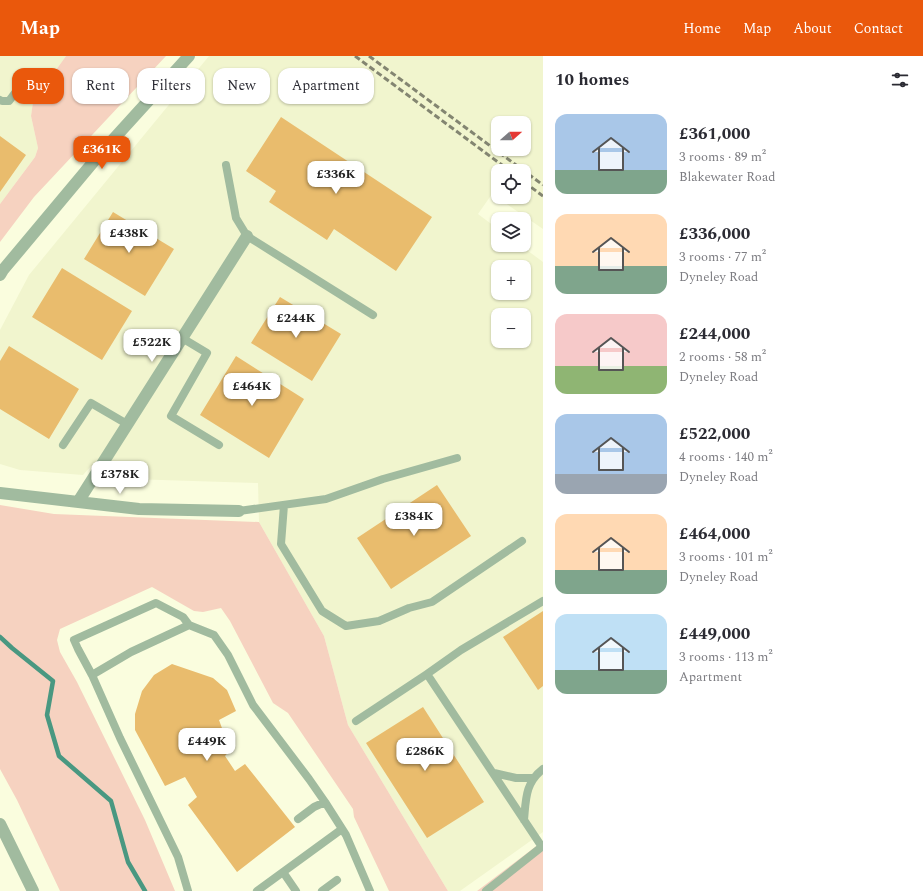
<!DOCTYPE html>
<html lang="en">
<head>
<meta charset="utf-8">
<style>
	body { margin:0; font-family:Spectral,serif; background:#f2f2f3; color:#2b2b33; height:100vh; display:flex; flex-direction:column; font-size:15px; white-space:nowrap }
	* { box-sizing:border-box; margin:0 }
	p { font-size:13px; color:#7c7c81 }
	.icon { flex:none; width:22px; height:22px; fill:none; stroke:currentColor; stroke-width:2; stroke-linecap:round; stroke-linejoin:round }
	.map { position:relative; flex:1; overflow:hidden }
	.details { display:flex; flex-direction:column; background:#fff; width:380px }
	.details>* { flex:none }
	.guide { position:absolute; left:12px; top:12px; width:380px; height:36px; display:flex; gap:8px }
	.needle { width:26px; rotate:69deg }
	.tools { position:absolute; left:491px; top:60px; display:grid; gap:8px }
	.tools a { display:grid; place-items:center; width:40px; height:40px; border-radius:8px; background:#fff; box-shadow:0 1px 3px #0004; font-size:20px }
	.price { position:absolute; translate:-50% -34px; padding:0 9px; border-radius:8px; background:#fff; color:#222; font-size:13px; line-height:26px; filter:drop-shadow(0 1px 2px #0008) }
	.price::after { content:''; position:absolute; left:50%; top:24px; width:12px; height:9px; margin-left:-6px; background:inherit; clip-path:polygon(0 0,100% 0,50% 100%) }
	.price.active { background:#ea580c; color:#fff }
	ul { padding:0; list-style:none }
	li { display:flex; align-items:center; gap:12px; height:100px; padding:0 12px }
	li span { display:grid; place-items:center; flex:none; width:112px; height:80px; border-radius:12px; color:#555 }
	li>.icon { margin-inline-start:auto }
	span .icon { width:48px; height:48px; fill:#fffc; stroke-width:1 }
	li b { font-size:17px }
	h2 { display:flex; justify-content:space-between; align-items:center; height:48px; padding:0 12px; font-size:17px }
	.tag { padding:0 14px; border-radius:12px; background:#fff; box-shadow:0 1px 3px #0004; font-size:14px; line-height:36px }
	.tag.active { background:#ea580c; color:#fff }
	header { display:flex; align-items:center; gap:24px; box-sizing:border-box; height:56px; padding:0 20px; background:#ea580c; color:#fff }
	header strong { font-size:19px }
	nav { display:flex; gap:22px; margin-inline-start:auto; font-size:14px }
	main { display:flex; flex:1; min-height:0 }
	.map>svg:first-child { display:block }
	.built { fill:#f1f5ce; fill-rule:evenodd }
	.green { fill:#f6d2c0 }
	.lines { fill:none; stroke-linecap:round; stroke-linejoin:round }
	.stream { stroke:#499881; stroke-width:4.5 }
	.building { fill:#e9bc6d }
	.service { stroke:#a1bb9f; stroke-width:8 }
	.minor { stroke:#a1bb9f; stroke-width:12 }
	.rail { stroke:#838571; stroke-width:3; stroke-dasharray:6 3; stroke-linecap:butt }
</style>
</head>
<body>
<header>
<strong>Map</strong>
<nav><a>Home</a><a>Map</a><a>About</a><a>Contact</a></nav>
</header>
<main>
<div class="map">
<svg width="543" height="835" viewBox="0 0 543 835">
	<rect width="100%" height="100%" fill="#fafdde"/>
	<!-- built -->
	<path class="built" d="M0,0H66L33,46L31,60L38,92L35,101L0,148Z
		M209,0H543V173L492,138L478,158L498,173V189H520L543,206V776L460,835H448L348,669L324,580L259,466L258,427L130,423L121,414L91,410L83,419L20,414L0,408V274L29,219ZM498,67H524V93H498ZM498,115H524V141H498ZM498,211H524V237H498ZM498,259H524V285H498Z"/>
	<!-- green -->
	<path class="green" d="M66,0H166L34,141L0,186V148L35,101L38,92L31,60L33,46Z
		M0,449L54,458L259,466L324,580L348,669L448,835H389L354,761L353,753L288,657L273,647L230,565L221,552L203,556L194,555L152,531L60,573L57,584L60,596L77,626L145,764L175,835H60L17,744L0,713Z
		M543,785V835H477Z"/>
	<g class="lines">
		<!-- stream -->
		<path class="stream" d="M0,581L12,592L53,625L47,659L59,700L111,745L128,806L145,835"/>
	</g>
	<!-- building -->
	<path class="building" d="M281,61L432,161L396,215L334,173L327,184L269,146L276,135L246,115Z
		M0,80L26,99L0,136Z
		M113,156L174,193L145,240L84,203Z
		M62,212L132,255L102,304L32,261Z
		M280,241L341,278L312,325L251,287Z
		M9,290L79,333L49,383L0,353V305Z
		M236,300L304,343L269,402L200,359Z
		M437,429L471,480L391,533L357,482Z
		M543,555V630L538,634L503,581Z
		M172,608L213,622L227,634L236,655L219,664L230,694L225,700L235,715L245,708L295,771L237,816L188,749L197,741L185,721L165,730L135,674V658L142,635L154,619Z
		M423,651L484,746L427,782L366,687Z"/>
	<g class="lines">
		<!-- service -->
		<path class="service" d="M0,44L2,45H9L24,25
			M226,109L236,162L247,180L373,259
			M182,282L207,297L171,360L219,389
			M63,389L91,347L127,368
			M284,449L281,488L322,555L346,570L379,565L409,552L432,546L522,485
			M239,455L326,443L383,423L457,402
			M92,619L78,593L74,584L156,547L183,561L189,569
			M356,665L427,618
			M494,717L516,722H533
			M298,763L314,751L325,746L346,779L370,835
			M524,764C526,743 525,727 543,713
			M542,791L427,618L461,594L543,545
			M283,816L296,835
			M188,835L178,801L120,682L92,619L131,596L189,569L214,579L228,599L253,649L309,723L325,746
			M257,835L342,773
			M322,835L337,824
			M486,835L543,790"/>
		<!-- minor -->
		<path class="minor" d="M0,219L3,214L100,98L189,0
			M0,437L139,453L239,455
			M78,446L247,180
			M0,768L33,835"/>
		<!-- rail -->
		<path class="rail" d="M355,0L510,115
			M369,0L543,129
			M524,126L543,140"/>
	</g>
</svg>
<div class="tools">
<a><svg class="needle" viewBox="-14 -14 28 28"><path d="M0-13l5 13h-10z" fill="#e53935"/><path d="M0 13l5-13h-10z" fill="#7c7c81"/></svg></a>
<a><svg class="icon" aria-label="locate" viewBox="0 0 24 24"><circle cx="12" cy="12" r="6"/><path d="M12 2v4M12 18v4M2 12h4M18 12h4"/></svg></a>
<a><svg class="icon" aria-label="layers" viewBox="0 0 24 24"><path d="M12 4l9 5-9 5-9-5zM3 14l9 5 9-5"/></svg></a>
<a>+</a>
<a>−</a>
</div>
<b class="price active" style="left:102px;top:114px">£361K</b>
<b class="price" style="left:336px;top:139px">£336K</b>
<b class="price" style="left:129px;top:198px">£438K</b>
<b class="price" style="left:296px;top:283px">£244K</b>
<b class="price" style="left:152px;top:307px">£522K</b>
<b class="price" style="left:252px;top:351px">£464K</b>
<b class="price" style="left:120px;top:439px">£378K</b>
<b class="price" style="left:414px;top:481px">£384K</b>
<b class="price" style="left:207px;top:706px">£449K</b>
<b class="price" style="left:425px;top:716px">£286K</b>
<div class="guide">
<a class="tag active">Buy</a>
<a class="tag">Rent</a>
<a class="tag">Filters</a>
<a class="tag">New</a>
<a class="tag">Apartment</a>
</div>
</div>
<section class="details">
<h2>10 homes<svg class="icon" aria-label="filters" viewBox="0 0 24 24"><path d="M4 7h16M4 17h16"/><circle cx="9" cy="7" r="2"/><circle cx="15" cy="17" r="2"/></svg></h2>
<ul>
<li><span style="background:linear-gradient(#a9c7e8 70%,#7fa58c 0)"><svg class="icon" aria-label="home" viewBox="0 0 24 24"><path d="M3 11l9-7 9 7M6 9v11h12V9"/></svg></span><div><b>£361,000</b><p>3 rooms · 89 m²</p><p>Blakewater Road</p></div></li>
<li><span style="background:linear-gradient(#ffd9b3 65%,#7fa58c 0)"><svg class="icon" aria-label="home" viewBox="0 0 24 24"><path d="M3 11l9-7 9 7M6 9v11h12V9"/></svg></span><div><b>£336,000</b><p>3 rooms · 77 m²</p><p>Dyneley Road</p></div></li>
<li><span style="background:linear-gradient(#f6c9c9 65%,#8fb573 0)"><svg class="icon" aria-label="home" viewBox="0 0 24 24"><path d="M3 11l9-7 9 7M6 9v11h12V9"/></svg></span><div><b>£244,000</b><p>2 rooms · 58 m²</p><p>Dyneley Road</p></div></li>
<li><span style="background:linear-gradient(#a9c7e8 75%,#9aa5b1 0)"><svg class="icon" aria-label="home" viewBox="0 0 24 24"><path d="M3 11l9-7 9 7M6 9v11h12V9"/></svg></span><div><b>£522,000</b><p>4 rooms · 140 m²</p><p>Dyneley Road</p></div></li>
<li><span style="background:linear-gradient(#ffd9b3 70%,#7fa58c 0)"><svg class="icon" aria-label="home" viewBox="0 0 24 24"><path d="M3 11l9-7 9 7M6 9v11h12V9"/></svg></span><div><b>£464,000</b><p>3 rooms · 101 m²</p><p>Dyneley Road</p></div></li>
<li><span style="background:linear-gradient(#bfe0f5 70%,#7fa58c 0)"><svg class="icon" aria-label="home" viewBox="0 0 24 24"><path d="M3 11l9-7 9 7M6 9v11h12V9"/></svg></span><div><b>£449,000</b><p>3 rooms · 113 m²</p><p>Apartment</p></div></li>
</ul>
</section>
</main>
</body>
</html>
